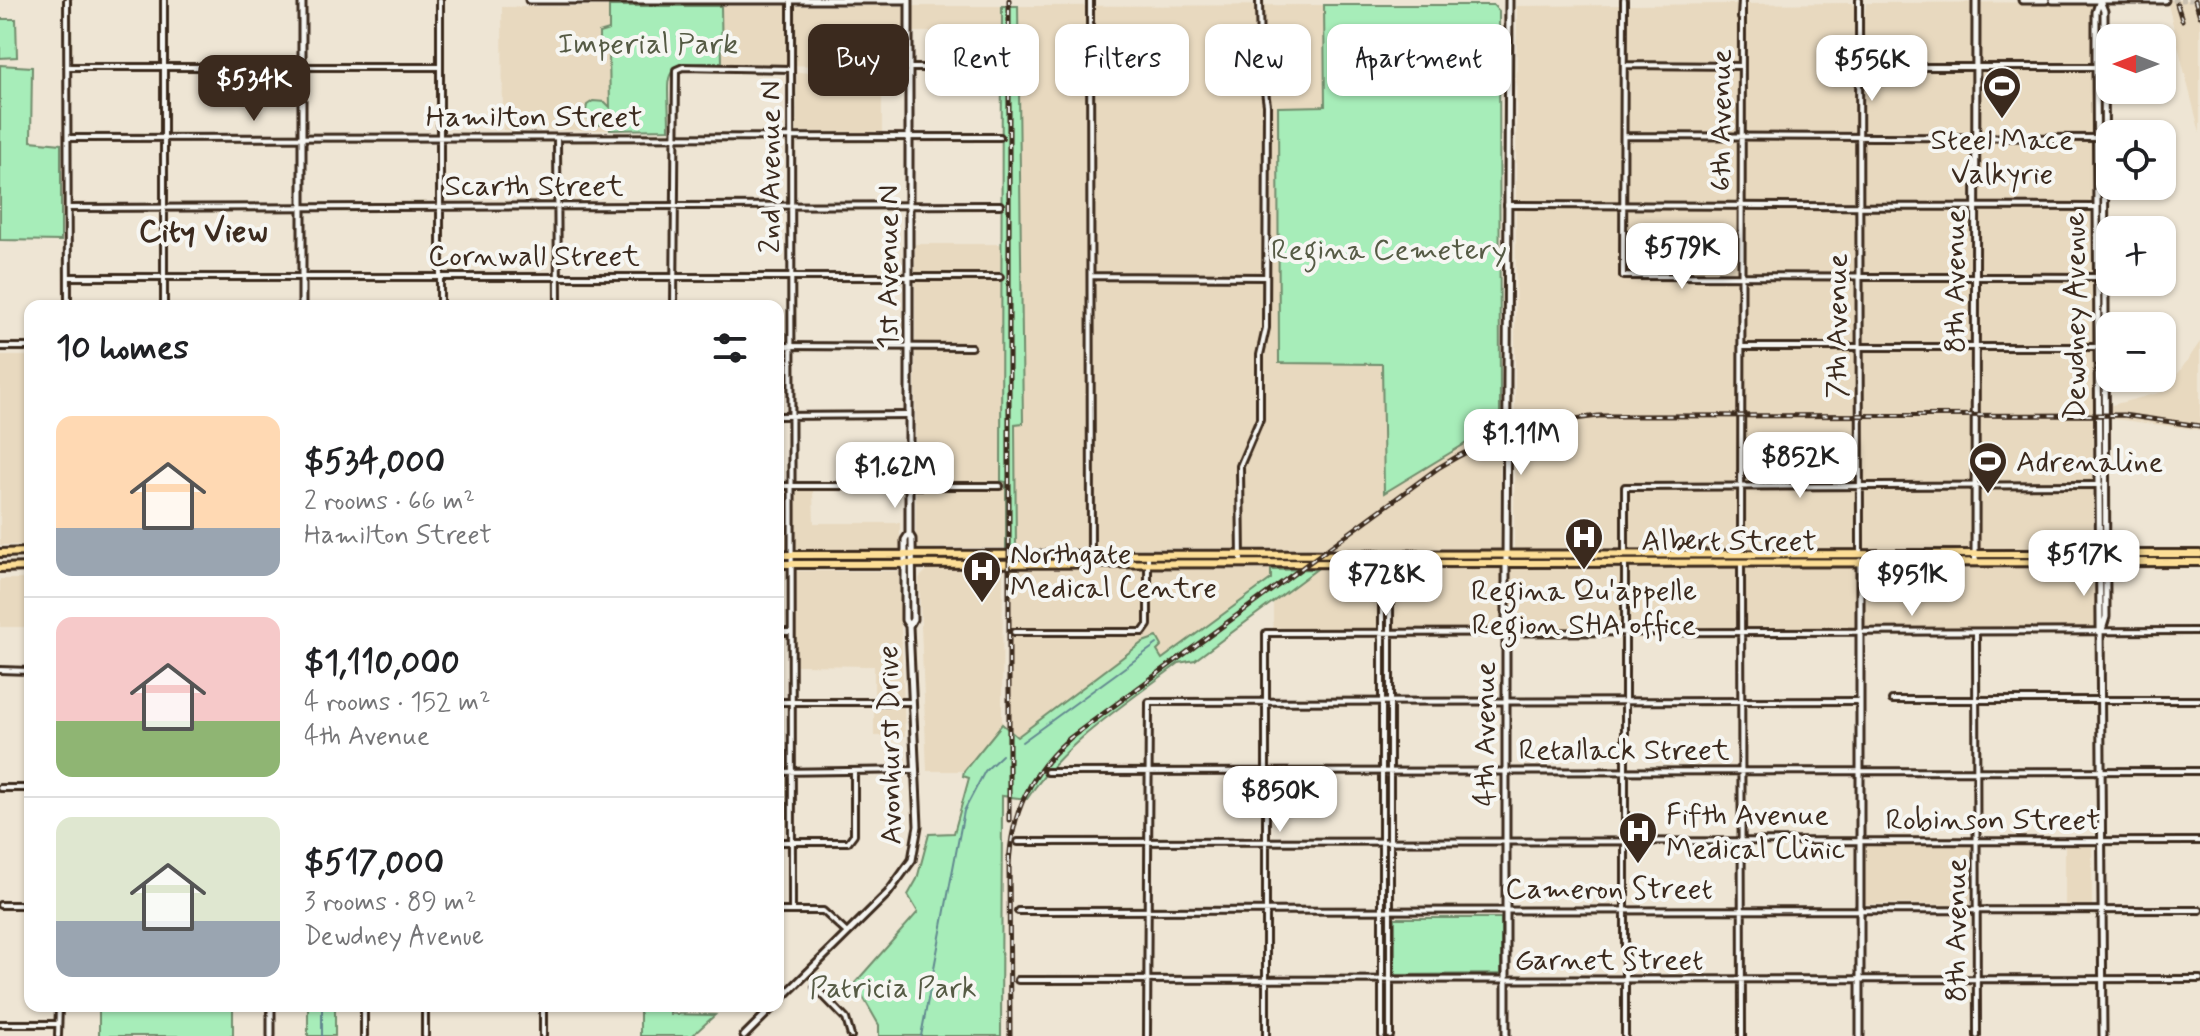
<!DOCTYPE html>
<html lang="en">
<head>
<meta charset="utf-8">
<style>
	body { margin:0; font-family:Mynerve,sans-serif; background:#f6f6f6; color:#202124; height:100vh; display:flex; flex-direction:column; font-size:30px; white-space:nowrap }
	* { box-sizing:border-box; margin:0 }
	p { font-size:26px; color:#757577 }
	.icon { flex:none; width:44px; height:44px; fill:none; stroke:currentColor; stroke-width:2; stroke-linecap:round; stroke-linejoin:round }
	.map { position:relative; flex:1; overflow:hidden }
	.sheet { position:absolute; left:24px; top:300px; width:760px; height:712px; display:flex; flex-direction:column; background:#fff; border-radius:16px; box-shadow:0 2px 6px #0004 }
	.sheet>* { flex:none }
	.hud { position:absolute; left:808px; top:24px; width:760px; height:72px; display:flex; gap:16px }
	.needle { width:52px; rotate:270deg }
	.tools { position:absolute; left:2096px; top:24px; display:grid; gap:16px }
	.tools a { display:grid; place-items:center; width:80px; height:80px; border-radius:16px; background:#fff; box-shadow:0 2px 6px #0004; font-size:40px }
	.price { position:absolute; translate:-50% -68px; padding:0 18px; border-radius:16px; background:#fff; color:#222; font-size:26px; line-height:52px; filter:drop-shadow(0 2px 4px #0008) }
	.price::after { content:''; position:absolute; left:50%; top:48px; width:24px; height:18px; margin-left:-12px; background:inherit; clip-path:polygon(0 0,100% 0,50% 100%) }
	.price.active { background:#3b2a1e; color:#fff }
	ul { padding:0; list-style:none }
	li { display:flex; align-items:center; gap:24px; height:200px; padding:0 32px }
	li+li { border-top:2px solid #e0e0e0 }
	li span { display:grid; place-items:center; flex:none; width:224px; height:160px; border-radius:16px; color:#555 }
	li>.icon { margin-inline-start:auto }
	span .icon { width:96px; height:96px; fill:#fffc; stroke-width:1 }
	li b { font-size:34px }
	h2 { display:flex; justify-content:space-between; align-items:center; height:96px; padding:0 32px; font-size:34px }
	.tag { padding:0 28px; border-radius:16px; background:#fff; box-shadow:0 2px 6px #0004; font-size:28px; line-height:72px }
	.tag.active { background:#3b2a1e; color:#fff }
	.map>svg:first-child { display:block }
	.built { fill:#e8d9bf }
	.green { fill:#a7edb9; stroke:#718c6c; stroke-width:2 }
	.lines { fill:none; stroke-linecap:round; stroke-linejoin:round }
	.stream { stroke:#62898f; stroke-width:2 }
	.secondary-tunnel { stroke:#cac0b0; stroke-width:5; stroke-dasharray:5 2.5; stroke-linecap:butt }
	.minor-casing { stroke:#3b2a1e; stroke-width:10 }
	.tertiary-casing { stroke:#3b2a1e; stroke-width:11 }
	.secondary-casing { stroke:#3b2a1e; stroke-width:11 }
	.primary-casing { stroke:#3b2a1e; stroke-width:12 }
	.minor { stroke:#f6f6f2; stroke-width:4 }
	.tertiary { stroke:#f6f6f2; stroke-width:5 }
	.secondary { stroke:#f6f6f2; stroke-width:5 }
	.primary { stroke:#fdde96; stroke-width:6 }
	.rail-casing { stroke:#3b2a1e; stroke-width:5 }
	.rail { stroke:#f6f6f2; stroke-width:2; stroke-dasharray:6; stroke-linecap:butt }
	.labels { text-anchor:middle; stroke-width:8; stroke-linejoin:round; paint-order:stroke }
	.park-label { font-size:30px; fill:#565b45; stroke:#f6f6f2 }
	.street-label { font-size:30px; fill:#3b2a1e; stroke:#f6f6f2 }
	.poi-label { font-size:30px; fill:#3b2a1e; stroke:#f6f6f2; text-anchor:start }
	.neighbourhood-label { font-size:32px; font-weight:bold; fill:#3b2a1e; stroke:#f6f6f2 }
</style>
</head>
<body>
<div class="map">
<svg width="2200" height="1036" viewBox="0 0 2200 1036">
	<rect width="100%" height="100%" fill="#eee5d4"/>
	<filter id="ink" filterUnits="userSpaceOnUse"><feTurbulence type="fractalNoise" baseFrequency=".0125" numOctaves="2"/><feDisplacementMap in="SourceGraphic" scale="16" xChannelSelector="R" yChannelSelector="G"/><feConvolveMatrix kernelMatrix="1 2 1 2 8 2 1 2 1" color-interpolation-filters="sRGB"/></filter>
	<g filter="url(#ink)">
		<!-- built -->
		<path class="built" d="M2167,0H2200V133L2185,74Z
			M2093,2V549L1514,551L1517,6L1851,3L1855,6V30L1863,31L1866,3Z
			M1324,5L1325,106L1279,107L1280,363L1382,364L1384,492L1491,429L1500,415V549L1016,548L1015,423H1023L1018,6Z
			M609,6L610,130H503L502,7Z
			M721,6H1002V32H907L906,66L722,65Z
			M797,72L882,76V132H797Z
			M915,244H1003L1001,481H1006V548H916Z
			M2200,342V430L2107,418L2108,406L2166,391Z
			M0,356H30V545H0Z
			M778,490H813L814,523H900V549H778Z
			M1010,568L1271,570V578L1162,659L1143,642L1016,738L1011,733Z
			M1502,568V628L1273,629V602L1317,569Z
			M1509,568H2095V627L1509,628Z
			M928,569L1003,570L1002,724L964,771H927L919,578Z
			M796,571H899L905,736H874V666L796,665Z
			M0,579H30V627H0Z
			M1969,844L1972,847L1970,905L1865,904V846Z
			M2065,844L2092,847V906H2065Z"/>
		<!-- green -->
		<path class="green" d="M1324,5H1493L1499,11L1500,415L1491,428L1384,493L1382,364L1279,363L1278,107L1325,106Z
			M609,6H721L722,63C656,63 669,70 669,129L610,130V124L595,125L585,116L587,105L593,101L605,102L610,107L609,51L599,42V33L609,30Z
			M1002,6H1018L1023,423L1015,424L1016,548H1006V482L1001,481Z
			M0,19H16L17,57L0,58Z
			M0,65L32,67L31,141L61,144V241L0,240Z
			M1317,569L1195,660L1179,663C1125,705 1065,741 1027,799L1002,796L1001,1036H879V1025L855,983L918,912L908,895L917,879L929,834L954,833L969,778L963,776L964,771L1002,724L1017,737L1143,642L1157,637L1162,646L1157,651L1162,659L1271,579V570Z
			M1395,918H1501V974L1395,975Z
			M99,1006H233V1036H99Z
			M308,1006H335V1036H308Z
			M640,1006H670V1014L715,1015L692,1036H640Z"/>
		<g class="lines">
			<!-- stream -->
			<path class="stream" d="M1022,742L1157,644
				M322,1006V1036
				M921,1036L964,811L985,771L1002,755"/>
			<!-- secondary-tunnel -->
			<path class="secondary-tunnel" d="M2165,0H2200"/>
			<!-- minor casing -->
			<g class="minor-casing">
				<path id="minor" d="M67,0L68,306
					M164,0V306
					M791,0L792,910
					M1090,0L1091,563
					M1624,0L1623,276L2097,277
					M1859,0L1860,553
					M1741,18L1742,0
					M1624,65L1741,66
					M67,67H440
					M1858,67H2095
					M852,68H1000
					M1624,136L2104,138
					M68,138L1000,137
					M557,138L558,306
					M1507,205L2096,207
					M68,208L1000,205
					M1092,276L1266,277
					M68,277H1000
					M440,306V0
					M674,306L676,70L683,67L791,69
					M778,346L971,347
					M0,347H30
					M1742,347H2097
					M778,416L909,415
					M778,486H1000
					M1382,554V1036
					M1390,554V1036
					M1625,554V487L2101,485
					M1741,554L1742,4
					M1741,562L1742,1036
					M1241,563L1240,466L1260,419V355L1266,328L1267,105L1260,58L1259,0
					M778,632H791
					M1014,632H1143L1148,625V554
					M1976,632L1977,1036
					M0,670L30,671
					M1892,700H2200
					M778,702H912
					M778,772L916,770
					M1047,772L2200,771
					M0,788H30
					M778,842H848L854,834V772
					M1018,842L2200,841
					M0,905H30
					M778,911H823L847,933
					M1018,911L2200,910
					M1018,980L2200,979
					M815,987L846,1019L851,1036
					M364,1006V1036
					M425,1006V1036
					M543,1006V1036
					M0,1024H58
					M58,1036L59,1006
					M1147,1036L1149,702L1860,701
					M1266,1036V633L2200,631
					M1625,1036V562"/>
			</g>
			<!-- tertiary casing -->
			<g class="tertiary-casing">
				<path id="tertiary" d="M302,0V306
					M1860,561V1036
					M1506,562V1036
					M1975,562L1976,0
					M909,626L913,619L912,539L909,534V0
					M778,1002L888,893L912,860L918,826L909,626L905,620V540L909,534
					M271,1006V1036
					M744,1036L774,1006"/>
			</g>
			<!-- secondary casing -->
			<g class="secondary-casing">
				<path id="secondary" d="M529,0H905
					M2022,0H2046
					M2053,0H2165
					M2100,0L2096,12V67L2103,1036
					M2100,1L2104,11L2106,617L2102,630
					M1506,562L1509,0"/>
			</g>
			<!-- primary casing -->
			<g class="primary-casing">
				<path id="primary" d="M0,553L30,552
					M778,555L2200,554
					M778,564L2200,562
					M0,568L30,567"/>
			</g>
			<!-- minor -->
			<use href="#minor" class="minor"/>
			<!-- tertiary -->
			<use href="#tertiary" class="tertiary"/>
			<!-- secondary -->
			<use href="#secondary" class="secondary"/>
			<!-- primary -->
			<use href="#primary" class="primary"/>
			<!-- rail casing -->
			<g class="rail-casing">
				<path id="rail" d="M2195,0L2200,16
					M2177,4L2182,20
					M1009,820V0
					M1009,856L1010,1036
					M1009,866C1011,813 1030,773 1070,738L1438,468C1489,436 1539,422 1599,416L2123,415L2200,426"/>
			</g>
			<!-- rail -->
			<use href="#rail" class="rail"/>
		</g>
	</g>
	<!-- icons -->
	<defs>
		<g id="stadium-pin" transform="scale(2)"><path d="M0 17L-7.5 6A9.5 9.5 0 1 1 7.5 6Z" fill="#3b2a1e" stroke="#f6f6f2"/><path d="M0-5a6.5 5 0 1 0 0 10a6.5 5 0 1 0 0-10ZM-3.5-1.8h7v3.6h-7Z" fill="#fff"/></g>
		<g id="hospital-pin" transform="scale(2)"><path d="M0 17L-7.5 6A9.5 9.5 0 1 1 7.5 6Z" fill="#3b2a1e" stroke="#f6f6f2"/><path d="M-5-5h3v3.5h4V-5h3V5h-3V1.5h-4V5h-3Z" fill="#fff"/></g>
	</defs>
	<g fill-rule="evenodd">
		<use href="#stadium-pin" x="2002" y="86"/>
		<use href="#stadium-pin" x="1988" y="461"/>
		<use href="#hospital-pin" x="1584" y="537"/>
		<use href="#hospital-pin" x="982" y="570"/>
		<use href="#hospital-pin" x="1638" y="831"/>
	</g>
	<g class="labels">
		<!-- park labels -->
		<g class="park-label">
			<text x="648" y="53">Imperial Park</text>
			<text x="1389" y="259">Regina Cemetery</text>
			<text x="893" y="997">Patricia Park</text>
		</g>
		<!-- street labels -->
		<g class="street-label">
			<text x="534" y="126">Hamilton Street</text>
			<text transform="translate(1720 120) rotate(-90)" y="10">6th Avenue</text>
			<text transform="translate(769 167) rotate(-90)" y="10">2nd Avenue N</text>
			<text x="534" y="195">Scarth Street</text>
			<text x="534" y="265">Cornwall Street</text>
			<text transform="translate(887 267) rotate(-90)" y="10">1st Avenue N</text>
			<text transform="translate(1954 281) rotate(-90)" y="10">8th Avenue</text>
			<text transform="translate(2074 316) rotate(-90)" y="10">Dewdney Avenue</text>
			<text transform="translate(1836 326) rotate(-90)" y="10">7th Avenue</text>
			<text x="1729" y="550">Albert Street</text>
			<text transform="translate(1484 734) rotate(-90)" y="10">4th Avenue</text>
			<text transform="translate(889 745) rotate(-91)" y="10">Avonhurst Drive</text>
			<text x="1624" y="759">Retallack Street</text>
			<text x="1993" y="829">Robinson Street</text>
			<text x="1609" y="898">Cameron Street</text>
			<text transform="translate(1955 930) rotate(-90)" y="10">8th Avenue</text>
			<text x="1609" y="969">Garnet Street</text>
		</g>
		<!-- poi labels -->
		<g class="poi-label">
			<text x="2002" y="149" text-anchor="middle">Steel Mace<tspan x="2002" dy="34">Valkyrie</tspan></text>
			<text x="2016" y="471">Adrenaline</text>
			<text x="1010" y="563">Northgate<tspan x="1010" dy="34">Medical Centre</tspan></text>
			<text x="1584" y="600" text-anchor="middle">Regina Qu'appelle<tspan x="1584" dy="34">Region SHA office</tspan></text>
			<text x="1666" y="824">Fifth Avenue<tspan x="1666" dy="34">Medical Clinic</tspan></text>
		</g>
		<!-- neighbourhood labels -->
		<g class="neighbourhood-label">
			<text x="203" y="241">City View</text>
		</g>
	</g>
</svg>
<div class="tools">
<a><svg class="needle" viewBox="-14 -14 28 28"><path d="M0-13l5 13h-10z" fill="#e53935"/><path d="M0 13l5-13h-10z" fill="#757577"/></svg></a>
<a><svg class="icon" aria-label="locate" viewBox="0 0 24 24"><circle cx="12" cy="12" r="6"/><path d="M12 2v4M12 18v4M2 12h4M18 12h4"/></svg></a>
<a>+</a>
<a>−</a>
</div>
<b class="price" style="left:1872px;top:103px">$556K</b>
<b class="price active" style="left:254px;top:123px">$534K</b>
<b class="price" style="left:1682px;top:291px">$579K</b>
<b class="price" style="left:1521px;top:477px">$1.11M</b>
<b class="price" style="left:1800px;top:500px">$852K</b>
<b class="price" style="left:895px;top:510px">$1.62M</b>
<b class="price" style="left:2084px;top:598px">$517K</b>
<b class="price" style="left:1386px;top:618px">$728K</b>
<b class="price" style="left:1912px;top:618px">$951K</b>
<b class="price" style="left:1280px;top:834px">$850K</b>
<div class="hud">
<a class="tag active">Buy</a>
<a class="tag">Rent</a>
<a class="tag">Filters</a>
<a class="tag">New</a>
<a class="tag">Apartment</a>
</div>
<section class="sheet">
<h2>10 homes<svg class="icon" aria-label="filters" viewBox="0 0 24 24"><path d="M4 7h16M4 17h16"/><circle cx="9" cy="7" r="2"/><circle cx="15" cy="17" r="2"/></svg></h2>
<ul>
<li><span style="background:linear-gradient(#ffd9b3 70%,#9aa5b1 0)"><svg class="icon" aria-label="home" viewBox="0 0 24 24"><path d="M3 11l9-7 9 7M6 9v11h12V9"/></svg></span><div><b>$534,000</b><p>2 rooms · 66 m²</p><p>Hamilton Street</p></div></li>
<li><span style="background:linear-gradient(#f6c9c9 65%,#8fb573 0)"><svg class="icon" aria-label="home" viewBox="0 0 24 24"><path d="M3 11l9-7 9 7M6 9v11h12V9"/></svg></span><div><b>$1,110,000</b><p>4 rooms · 152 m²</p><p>4th Avenue</p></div></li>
<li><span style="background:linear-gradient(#dfe7d0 65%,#9aa5b1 0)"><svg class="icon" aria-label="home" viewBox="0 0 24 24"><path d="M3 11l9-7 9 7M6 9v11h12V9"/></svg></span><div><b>$517,000</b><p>3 rooms · 89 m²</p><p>Dewdney Avenue</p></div></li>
</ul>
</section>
</div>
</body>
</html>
